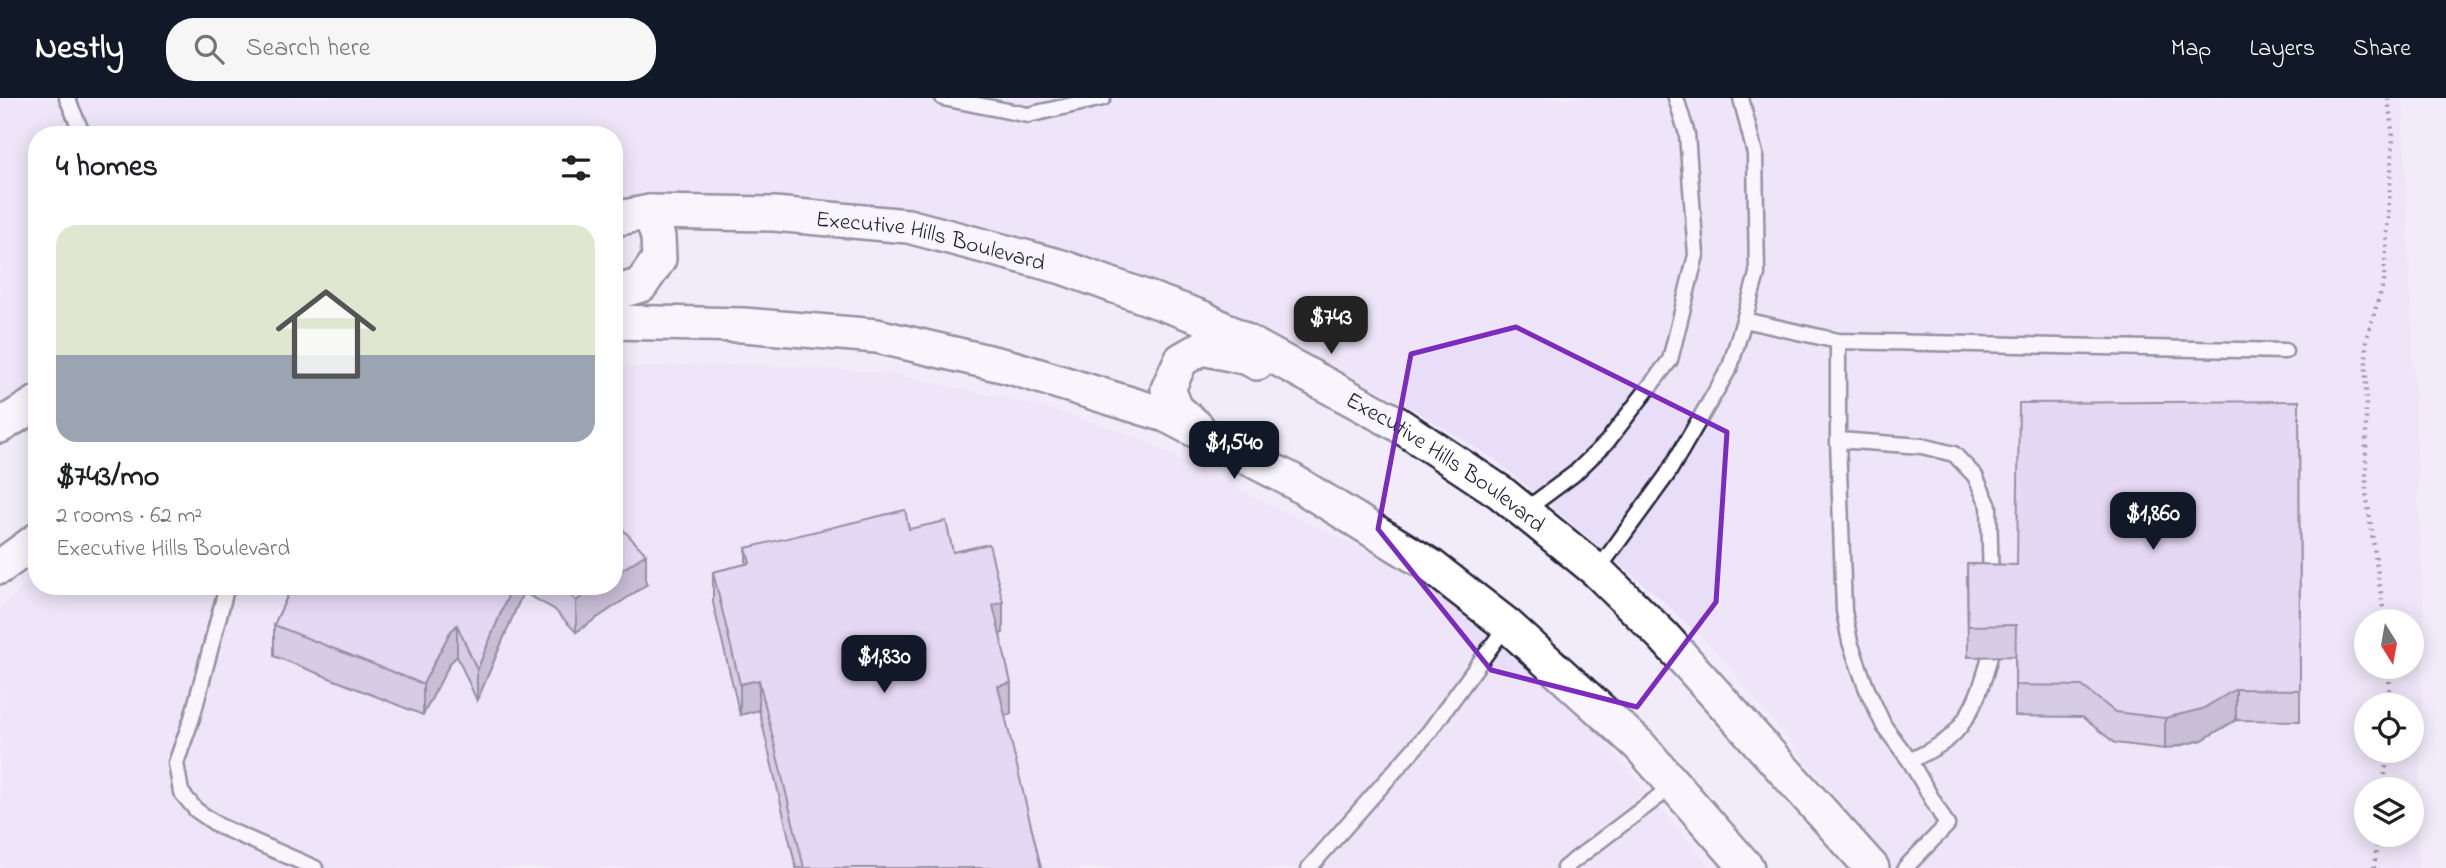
<!DOCTYPE html>
<html lang="en">
<head>
<meta charset="utf-8">
<style>
	body { margin:0; font-family:"Indie Flower",sans-serif; background:#f6f6f6; color:#202124; height:100vh; display:flex; flex-direction:column; font-size:26px; white-space:nowrap }
	* { box-sizing:border-box; margin:0 }
	p { font-size:23px; color:#757577 }
	.icon { flex:none; width:38px; height:38px; fill:none; stroke:currentColor; stroke-width:2; stroke-linecap:round; stroke-linejoin:round }
	.map { position:relative; flex:1; overflow:hidden }
	.drawer { position:absolute; left:28px; top:28px; width:595px; height:469px; display:flex; flex-direction:column; background:#fff; border-radius:28px; box-shadow:0 4px 18px #0003 }
	.drawer>* { flex:none }
	.needle { width:46px; rotate:169deg }
	.buttons { position:absolute; left:2354px; top:511px; display:grid; gap:14px }
	.buttons a { display:grid; place-items:center; width:70px; height:70px; border-radius:50%; background:#fff; box-shadow:0 4px 18px #0003; font-size:35px }
	.price { position:absolute; translate:-50% -60px; padding:0 16px; border-radius:14px; background:#111827; color:#fff; font-size:23px; line-height:46px; filter:drop-shadow(0 2px 4px #0008) }
	.price::after { content:''; position:absolute; left:50%; top:42px; width:21px; height:16px; margin-left:-10px; background:inherit; clip-path:polygon(0 0,100% 0,50% 100%) }
	.price.on { background:#222; color:#fff }
	ul { padding:0; list-style:none }
	li { display:grid; align-content:center; gap:14px; height:371px; padding:0 28px }
	li span { display:grid; place-items:center; height:217px; border-radius:21px; color:#555 }
	li>.icon { margin-inline-start:auto }
	span .icon { width:126px; height:126px; fill:#fffc; stroke-width:1 }
	li b { font-size:30px }
	h2 { display:flex; justify-content:space-between; align-items:center; height:84px; padding:0 28px; font-size:30px }
	header { display:flex; align-items:center; gap:42px; box-sizing:border-box; height:98px; padding:0 35px; background:#111827; color:#fff }
	header strong { font-size:33px }
	nav { display:flex; gap:38px; margin-inline-start:auto; font-size:24px }
	.search { width:490px; height:63px; background:#f6f6f6; display:flex; align-items:center; gap:18px; box-sizing:border-box; padding:0 24px; border-radius:28px; color:#757577; font-size:26px }
	.map>svg:first-child { display:block }
	.built { fill:#e9def7; fill-rule:evenodd }
	.lines { fill:none; stroke-linecap:round; stroke-linejoin:round }
	.service-casing { stroke:#22223b; stroke-width:19 }
	.tertiary-casing { stroke:#22223b; stroke-width:38 }
	.path { stroke:#22223b; stroke-width:4.5; stroke-dasharray:2 5; stroke-linecap:butt }
	.service { stroke:#fff; stroke-width:14 }
	.tertiary { stroke:#fff; stroke-width:33 }
	.wall { fill:#b6a4ce; stroke:#22223b; stroke-width:2 }
	.shaded-wall { fill:#9486a8; stroke:#22223b; stroke-width:2 }
	.building { fill:#d4bff0; stroke:#22223b; stroke-width:2 }
	.marked { fill:none; stroke:#7b2cbf; stroke-width:5; stroke-linejoin:round }
	.labels { text-anchor:middle; stroke-width:6; stroke-linejoin:round; paint-order:stroke }
	.street-label { font-size:23px; fill:#22223b; stroke:#fff }
</style>
</head>
<body>
<header>
<strong>Nestly</strong>
<div class="search"><svg class="icon" aria-label="search" viewBox="0 0 24 24"><circle cx="10" cy="10" r="6"/><path d="M15 15l6 6"/></svg>Search here</div>
<nav><a>Map</a><a>Layers</a><a>Share</a></nav>
</header>
<div class="map">
<svg width="2446" height="770" viewBox="0 0 2446 770">
	<rect width="100%" height="100%" fill="#f2ecfa"/>
	<filter id="ink" filterUnits="userSpaceOnUse"><feTurbulence type="fractalNoise" baseFrequency=".0143" numOctaves="2"/><feDisplacementMap in="SourceGraphic" scale="14" xChannelSelector="R" yChannelSelector="G"/><feConvolveMatrix kernelMatrix="1 2 1 2 8 2 1 2 1" color-interpolation-filters="sRGB"/></filter>
	<g filter="url(#ink)">
		<!-- built -->
		<path class="built" d="M0,0H2403L2424,523L2418,770H1893L1717,555L1662,502L1497,363L1398,302L1253,227L1117,174L998,144L614,114V37H37V295L0,315ZM2366,523H2412V569H2366ZM2366,607H2412V653H2366ZM2366,691H2412V737H2366Z
			M688,266L793,268L891,275L1041,308L1119,332L1151,345L1201,374L1390,463L1440,498L1566,604L1596,634L1712,770H0V509L37,477V488H614V270Z"/>
		<g class="lines">
			<!-- service casing -->
			<g class="service-casing">
				<path id="service" d="M67,0L83,37
					M943,0L1028,17L1103,0
					M1744,222L1838,243V342L1844,513L1850,544L1866,589L1884,628L1910,663L1947,727L1905,770
					M1838,243L2285,253
					M1838,342L1922,348L1954,356L1975,378L1989,408L1991,485
					M1524,413L1574,376L1607,344L1670,262L1696,157L1687,36L1676,0
					M1597,473L1667,377L1730,269L1744,222L1757,176L1755,56L1741,0
					M227,488L192,620L176,665L181,694L196,712L219,728L315,770
					M1910,663C1922,656 1937,650 1948,641C1971,622 1983,587 1990,558
					M1309,770L1429,634L1507,527
					M1564,770L1674,687"/>
			</g>
			<!-- tertiary casing -->
			<g class="tertiary-casing">
				<g id="tertiary">
					<path id="s1" d="M614,121L650,114L774,116L908,128L1062,169L1203,220L1396,325L1500,394L1597,473L1663,538L1872,770"/>
					<path d="M614,195L641,187L659,161L658,139L650,114"/>
					<path d="M614,224L743,227L877,238L1010,269L1166,317L1291,382L1431,468L1507,527L1639,647L1747,770"/>
					<path d="M0,328L37,305"/>
					<path d="M1197,329L1176,311L1168,291L1181,262L1202,250L1248,260L1257,265"/>
					<path d="M0,469L37,442"/>
				</g>
			</g>
			<!-- path -->
			<path class="path" d="M2385,523L2366,395V242L2384,183L2393,40L2388,0
				M2389,569L2390,607
				M2383,691L2388,653
				M2374,770L2378,737"/>
			<!-- service -->
			<use href="#service" class="service"/>
			<!-- tertiary -->
			<use href="#tertiary" class="tertiary"/>
		</g>
		<!-- wall -->
		<path class="wall" d="M2299,303L2300,623L2236,622L2202,642L2165,651L2115,645L2082,619L2015,618V558L1968,559L1967,466L2017,467Z
			M909,431L953,454L1003,535L1000,536L1011,616L1004,618L1041,770H796L759,612L740,617L713,505V474L746,466V450Z
			M646,487L576,534L554,511L523,494L477,603L457,558L450,565L423,617L274,558V527L292,488H614Z"/>
		<!-- shaded-wall -->
		<path class="shaded-wall" d="M646,456V487L576,534V503L597,488H614V477Z
			M512,488H523V494L477,603V572Z
			M1003,504V535L993,538V507Z
			M457,527V558L450,565L423,617V586L450,534Z
			M759,582V612L740,617V586Z
			M1011,585V616L998,619V588Z
			M2236,591V622L2202,642L2165,651V620Z"/>
		<!-- building -->
		<path class="building" d="M2299,303L2300,592L2236,591L2202,611L2165,620L2115,614L2082,588L2015,587L2016,527L1968,528L1967,466L2017,467L2019,305Z
			M905,412L909,431L946,423L953,454L989,446L1003,504L993,507L1011,585L998,588L1041,770H804L759,582L740,586L713,474L750,465L746,450Z
			M614,422L646,456L614,477Z
			M292,488H512L477,572L457,527L450,534L423,586L274,527Z
			M562,488H597L576,503Z"/>
	</g>
	<!-- marked area -->
	<path d="M0 0H2446V770H0ZM1516,229L1727,334L1716,504L1637,609L1491,572L1378,431L1411,256Z" fill="#f2ecfa" fill-opacity=".55" fill-rule="evenodd"/>
	<path class="marked" d="M1516,229L1727,334L1716,504L1637,609L1491,572L1378,431L1411,256Z"/>
	<g class="labels">
		<!-- street labels -->
		<g class="street-label">
			<text dy="8" stroke="none"><textPath href="#s1" startOffset="320">Executive Hills Boulevard</textPath></text>
			<text dy="8" stroke="none"><textPath href="#s1" startOffset="887">Executive Hills Boulevard</textPath></text>
		</g>
	</g>
</svg>
<div class="buttons">
<a><svg class="needle" viewBox="-14 -14 28 28"><path d="M0-13l5 13h-10z" fill="#e53935"/><path d="M0 13l5-13h-10z" fill="#757577"/></svg></a>
<a><svg class="icon" aria-label="locate" viewBox="0 0 24 24"><circle cx="12" cy="12" r="6"/><path d="M12 2v4M12 18v4M2 12h4M18 12h4"/></svg></a>
<a><svg class="icon" aria-label="layers" viewBox="0 0 24 24"><path d="M12 4l9 5-9 5-9-5zM3 14l9 5 9-5"/></svg></a>
</div>
<b class="price on" style="left:1331px;top:258px">$743</b>
<b class="price" style="left:1234px;top:383px">$1,540</b>
<b class="price" style="left:2153px;top:454px">$1,860</b>
<b class="price" style="left:884px;top:597px">$1,830</b>
<section class="drawer">
<h2>4 homes<svg class="icon" aria-label="filters" viewBox="0 0 24 24"><path d="M4 7h16M4 17h16"/><circle cx="9" cy="7" r="2"/><circle cx="15" cy="17" r="2"/></svg></h2>
<ul>
<li><span style="background:linear-gradient(#dfe7d0 60%,#9aa5b1 0)"><svg class="icon" aria-label="home" viewBox="0 0 24 24"><path d="M3 11l9-7 9 7M6 9v11h12V9"/></svg></span><div><b>$743/mo</b><p>2 rooms · 62 m²</p><p>Executive Hills Boulevard</p></div></li>
</ul>
</section>
</div>
</body>
</html>
